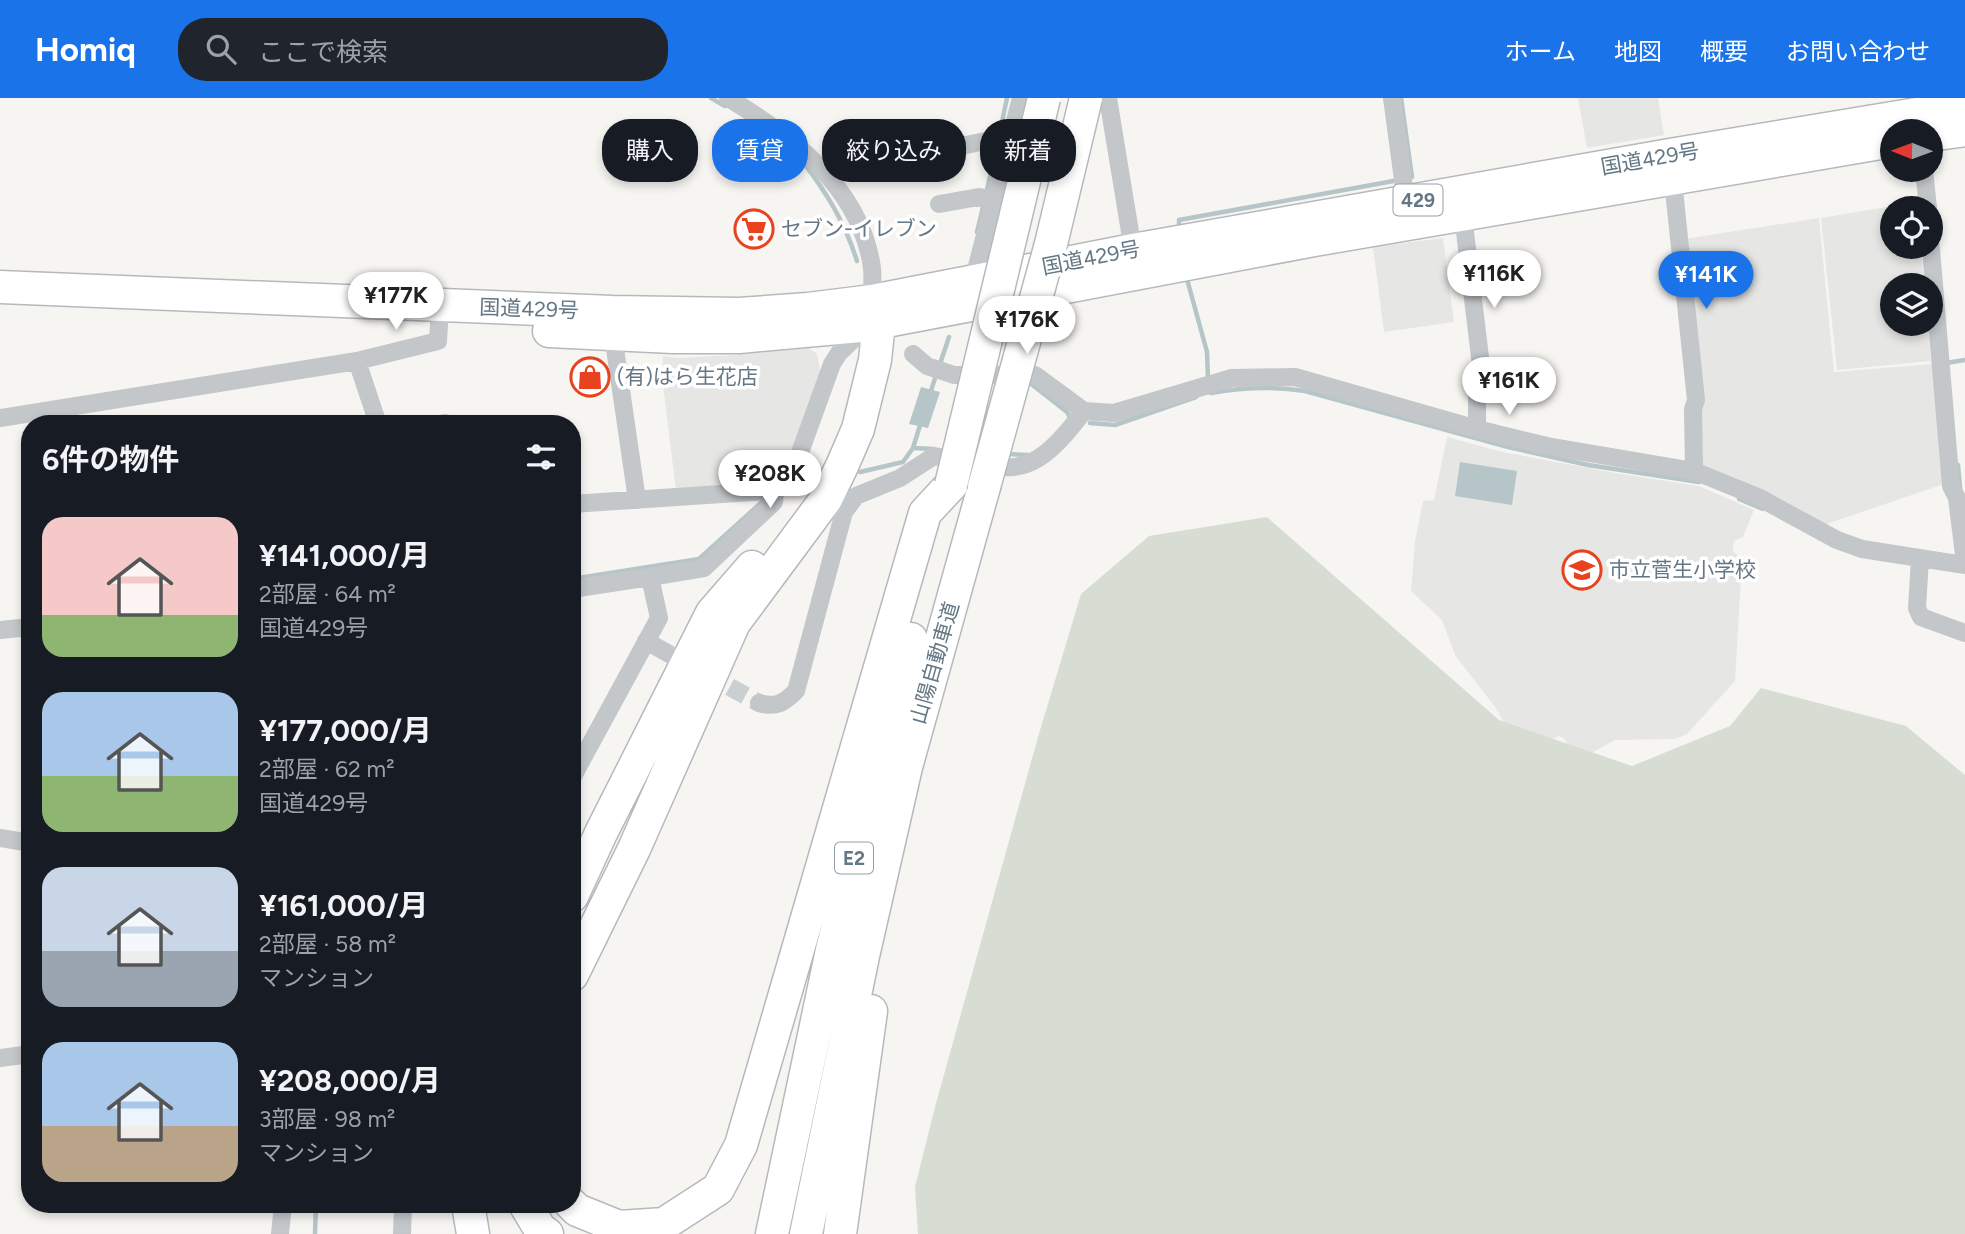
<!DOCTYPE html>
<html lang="ja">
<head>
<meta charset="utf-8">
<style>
	body { margin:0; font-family:Figtree,"Noto Sans JP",sans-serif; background:#20242c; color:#f1f3f6; height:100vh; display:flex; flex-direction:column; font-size:26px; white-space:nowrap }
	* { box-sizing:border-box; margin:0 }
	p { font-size:23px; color:#9ea1a6 }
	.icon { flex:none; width:38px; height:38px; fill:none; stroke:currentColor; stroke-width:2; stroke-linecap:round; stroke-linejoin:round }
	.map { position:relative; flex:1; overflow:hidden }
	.panel { position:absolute; left:21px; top:317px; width:560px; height:798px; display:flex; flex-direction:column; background:#171b24; border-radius:28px; box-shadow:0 4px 10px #0003 }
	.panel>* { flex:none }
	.top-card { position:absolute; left:602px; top:21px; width:665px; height:63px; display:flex; gap:14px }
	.needle { width:46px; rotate:271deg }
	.controls { position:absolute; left:1880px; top:21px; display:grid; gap:14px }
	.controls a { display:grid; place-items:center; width:63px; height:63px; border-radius:50%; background:#171b24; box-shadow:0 4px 10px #0003; font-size:35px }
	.price { position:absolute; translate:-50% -60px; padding:0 16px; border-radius:24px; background:#fff; color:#222; font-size:23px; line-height:46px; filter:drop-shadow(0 2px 4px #0008) }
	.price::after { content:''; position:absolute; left:50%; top:42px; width:21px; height:16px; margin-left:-10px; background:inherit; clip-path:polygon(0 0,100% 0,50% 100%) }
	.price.on { background:#1a73e8; color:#fff }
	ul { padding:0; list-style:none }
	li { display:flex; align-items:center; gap:21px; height:175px; padding:0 21px }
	li span { display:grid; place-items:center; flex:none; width:196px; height:140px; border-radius:21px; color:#555 }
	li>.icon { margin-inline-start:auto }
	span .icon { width:84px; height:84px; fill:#fffc; stroke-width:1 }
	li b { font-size:30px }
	h2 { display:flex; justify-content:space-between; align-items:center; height:84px; padding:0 21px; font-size:30px }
	.tag { padding:0 24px; border-radius:28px; background:#171b24; box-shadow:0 4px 10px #0003; font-size:24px; line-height:63px }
	.tag.on { background:#1a73e8; color:#fff }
	header { display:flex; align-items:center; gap:42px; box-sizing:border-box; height:98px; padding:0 35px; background:#1a73e8; color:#fff }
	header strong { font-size:33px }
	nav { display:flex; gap:38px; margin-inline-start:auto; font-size:24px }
	.search { width:490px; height:63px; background:#20242c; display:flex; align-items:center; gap:18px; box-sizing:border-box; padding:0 24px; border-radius:28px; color:#9ea1a6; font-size:26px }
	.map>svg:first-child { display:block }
	.built { fill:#e6e7e5 }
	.green { fill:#d7ddd3 }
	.water { fill:#b6c5c7 }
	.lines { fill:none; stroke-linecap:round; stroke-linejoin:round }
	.stream { stroke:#b6c5c7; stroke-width:4.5 }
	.street-tunnel { stroke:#cacfd1; stroke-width:18; stroke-dasharray:18 9; stroke-linecap:butt }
	.highway-casing { stroke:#b6b9bc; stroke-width:35 }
	.street { stroke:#c3c7ca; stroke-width:18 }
	.highway { stroke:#fff; stroke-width:32 }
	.highway-bridge-casing { stroke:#b6b9bc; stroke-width:35; stroke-linecap:butt }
	.highway-bridge { stroke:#fff; stroke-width:32 }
	.labels { text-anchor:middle; stroke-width:7; stroke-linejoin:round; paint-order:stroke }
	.shield { fill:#fff; stroke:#92a0a9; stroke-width:2 }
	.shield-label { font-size:19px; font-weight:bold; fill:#647784 }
	.street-label { font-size:21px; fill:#647784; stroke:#fff }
	.poi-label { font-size:21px; fill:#647784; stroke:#fff; text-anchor:start }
</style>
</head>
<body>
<header>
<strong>Homiq</strong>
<div class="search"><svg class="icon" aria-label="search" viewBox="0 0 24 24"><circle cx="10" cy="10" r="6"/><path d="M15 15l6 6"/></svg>ここで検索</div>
<nav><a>ホーム</a><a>地図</a><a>概要</a><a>お問い合わせ</a></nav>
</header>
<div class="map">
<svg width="1965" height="1136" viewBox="0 0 1965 1136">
	<rect width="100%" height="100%" fill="#f6f5f2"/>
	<!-- built -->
	<path class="built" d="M1578,0H1658L1664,37L1587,50Z
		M1916,104L1917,110H1892V149H1921L1924,187H1892V226H1928L1931,263L1837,272L1821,120Z
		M1819,120L1834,274L1932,266L1944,386L1821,428L1707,371L1699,364L1684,141Z
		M1443,140L1454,224L1384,234L1373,149Z
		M809,250L817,256L821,277L788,365L772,385L676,393L663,286V258L679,260L735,257Z
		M1447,339L1503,354L1621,376L1699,388L1754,412L1743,439L1734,443L1733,453L1742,462L1735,583L1687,636L1675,641L1615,642L1584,659L1578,658L1563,640L1559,638L1532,650L1510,634L1495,609L1455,557L1442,522L1411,493L1415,444L1423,403L1434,402Z"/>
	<!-- green -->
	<path class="green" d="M1267,419L1499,622L1632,668L1730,628L1761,590L1906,628L1965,677V1136H918L915,1089L935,1009L1038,639L1081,496L1149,438Z"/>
	<!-- water -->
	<path class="water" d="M921,289L940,294L928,330L909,326Z
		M1460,364L1517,373L1512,407L1455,398Z"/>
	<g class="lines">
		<!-- stream -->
		<path class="stream" d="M711,0L725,8
			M1401,0L1412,79L1408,80
			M999,38L1007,0
			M803,64C827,95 845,125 857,163
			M986,96L997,47
			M1179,125V122L1399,82
			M977,134L984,105
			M1187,181L1207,254L1208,281
			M1946,265L1965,262
			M939,269L949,239
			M1027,285H1030L1067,314L1070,319
			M1211,295C1244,289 1273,288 1305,293L1508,349L1588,367L1699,384
			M930,296L936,277
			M1090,325L1115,327L1196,299
			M913,350L921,324
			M1006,356L1028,357
			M1958,367L1960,390
			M860,374L903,364L913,350L934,351
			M779,396L798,388
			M1739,401L1763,411
			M572,481L699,461L764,402
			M315,1136L316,1106"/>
		<!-- street-tunnel -->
		<path class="street-tunnel" d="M706,576L759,605"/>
		<!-- highway casing -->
		<g class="highway-casing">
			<path id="highway" d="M1930,37L1965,32
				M0,189L612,214L739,216L808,211L872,203L1133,152L1670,57L1965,8
				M549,233L673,239H739L860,228L1314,142L1892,43
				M572,798L601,735L712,515L752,469
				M572,877L634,751L734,525L826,401L842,368L858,331L875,262L879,224L873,205
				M468,1106L473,1136
				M525,1106L540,1131L547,1136
				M571,1106L577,1112L619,1129L664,1126L718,1091L741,1047L925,415L951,387
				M772,1136L832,852L911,541
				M806,1136L863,858L906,669L984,389
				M840,1136L871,913"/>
		</g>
		<!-- street -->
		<path class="street" d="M728,0C792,38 861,90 872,170C873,181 872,192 872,203
			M1108,0L1133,152
			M1392,0L1406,104
			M1924,72L1928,110
			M1672,73L1696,302L1693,311L1694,373
			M826,76L995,41L1010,43
			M939,106L979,99L995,102
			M1462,109L1482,276L1477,297V331
			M1930,140L1951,388L1957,400L1965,465
			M973,183L1021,0
			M613,237L637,402
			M913,256L927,268L954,277H1035L1084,313L1114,315L1232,280L1295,279L1477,331L1547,348L1694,373L1758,399L1837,442L1862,451L1965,467
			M357,263L378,326
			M0,320L357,263L438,243L440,208
			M441,326L445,325
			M572,406L766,393L776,388L794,371L832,266L839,255L858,237
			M1920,461L1917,510L1921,519L1965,535
			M650,479L704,470L774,404L776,388
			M572,491L650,479L659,520L572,680
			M0,532L30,529
			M646,543L669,556
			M759,605C776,610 784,605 796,593L844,414L856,398L900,380L934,358C1016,373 1029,385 1084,313
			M0,740L30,745
			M0,960L30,956
			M280,1136L283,1106
			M402,1136L403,1106"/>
		<!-- highway -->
		<use href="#highway" class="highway"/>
		<!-- highway-bridge casing -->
		<g class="highway-bridge-casing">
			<path id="highway-bridge" d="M951,387L1044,0
				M984,389L1051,146L1086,0"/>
		</g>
		<!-- highway-bridge -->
		<use href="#highway-bridge" class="highway-bridge"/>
	</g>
	<!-- icons -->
	<defs>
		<g id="supermarket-ring" transform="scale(2.0125)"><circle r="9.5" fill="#fff" stroke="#e8421f" stroke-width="1.5"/><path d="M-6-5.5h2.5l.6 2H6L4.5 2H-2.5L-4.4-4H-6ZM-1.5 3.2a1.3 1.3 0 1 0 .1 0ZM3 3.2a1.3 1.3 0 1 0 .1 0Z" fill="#e8421f"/></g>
		<g id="shop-ring" transform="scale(2.0125)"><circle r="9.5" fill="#fff" stroke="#e8421f" stroke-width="1.5"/><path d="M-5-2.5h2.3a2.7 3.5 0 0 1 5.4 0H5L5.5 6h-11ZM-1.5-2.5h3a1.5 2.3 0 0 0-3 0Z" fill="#e8421f"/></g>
		<g id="school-ring" transform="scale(2.0125)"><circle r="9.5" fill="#fff" stroke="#e8421f" stroke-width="1.5"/><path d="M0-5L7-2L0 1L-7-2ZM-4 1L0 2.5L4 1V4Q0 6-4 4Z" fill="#e8421f"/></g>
	</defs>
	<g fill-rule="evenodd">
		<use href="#supermarket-ring" x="754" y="131"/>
		<use href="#shop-ring" x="590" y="279"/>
		<use href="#school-ring" x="1582" y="472"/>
	</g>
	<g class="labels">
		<!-- shield labels -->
		<g class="shield">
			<rect x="1393.5" y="86.5" width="49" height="31" rx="5"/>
			<rect x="835" y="744.5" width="38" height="31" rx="5"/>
		</g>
		<g class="shield-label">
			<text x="1418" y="109">429</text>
			<text x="854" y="767">E2</text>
		</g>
		<!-- street labels -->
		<g class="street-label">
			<text transform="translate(1650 61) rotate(-10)" y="7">国道429号</text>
			<text transform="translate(1091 160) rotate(-11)" y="7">国道429号</text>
			<text transform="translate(529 211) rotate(2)" y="7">国道429号</text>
			<text transform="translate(935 565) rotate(-74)" y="7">山陽自動車道</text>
		</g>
		<!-- poi labels -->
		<g class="poi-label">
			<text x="781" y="138">セブン-イレブン</text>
			<text x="617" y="286">(有)はら生花店</text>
			<text x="1609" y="479">市立菅生小学校</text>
		</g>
	</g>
</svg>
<div class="controls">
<a><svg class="needle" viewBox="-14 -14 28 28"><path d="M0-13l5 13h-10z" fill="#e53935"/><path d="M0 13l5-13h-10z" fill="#9ea1a6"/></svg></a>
<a><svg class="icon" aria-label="locate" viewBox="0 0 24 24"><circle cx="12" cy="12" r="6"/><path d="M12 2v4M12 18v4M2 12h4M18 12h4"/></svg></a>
<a><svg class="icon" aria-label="layers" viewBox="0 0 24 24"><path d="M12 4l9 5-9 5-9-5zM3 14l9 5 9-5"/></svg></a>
</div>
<b class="price" style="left:1494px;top:212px">¥116K</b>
<b class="price on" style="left:1706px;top:213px">¥141K</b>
<b class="price" style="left:396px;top:234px">¥177K</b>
<b class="price" style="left:1027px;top:258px">¥176K</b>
<b class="price" style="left:1509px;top:319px">¥161K</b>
<b class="price" style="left:770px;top:412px">¥208K</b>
<div class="top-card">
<a class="tag">購入</a>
<a class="tag on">賃貸</a>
<a class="tag">絞り込み</a>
<a class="tag">新着</a>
</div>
<section class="panel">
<h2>6件の物件<svg class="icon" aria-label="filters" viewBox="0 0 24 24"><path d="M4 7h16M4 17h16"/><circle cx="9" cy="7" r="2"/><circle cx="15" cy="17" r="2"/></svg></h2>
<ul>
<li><span style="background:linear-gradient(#f6c9c9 70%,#8fb573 0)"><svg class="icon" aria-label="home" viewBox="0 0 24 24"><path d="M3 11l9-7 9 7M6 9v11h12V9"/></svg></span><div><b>¥141,000/月</b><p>2部屋 · 64 m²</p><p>国道429号</p></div></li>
<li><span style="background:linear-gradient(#a9c7e8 60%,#8fb573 0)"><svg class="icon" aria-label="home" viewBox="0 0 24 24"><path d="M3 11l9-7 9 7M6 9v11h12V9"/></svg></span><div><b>¥177,000/月</b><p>2部屋 · 62 m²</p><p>国道429号</p></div></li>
<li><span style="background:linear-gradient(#c9d6e8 60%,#9aa5b1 0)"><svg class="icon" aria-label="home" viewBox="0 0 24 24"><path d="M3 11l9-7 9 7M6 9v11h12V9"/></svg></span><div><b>¥161,000/月</b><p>2部屋 · 58 m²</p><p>マンション</p></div></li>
<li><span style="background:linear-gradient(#a9c7e8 60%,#b9a48a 0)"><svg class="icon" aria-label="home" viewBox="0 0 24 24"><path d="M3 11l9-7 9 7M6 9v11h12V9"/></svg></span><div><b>¥208,000/月</b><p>3部屋 · 98 m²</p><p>マンション</p></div></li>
</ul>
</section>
</div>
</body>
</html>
